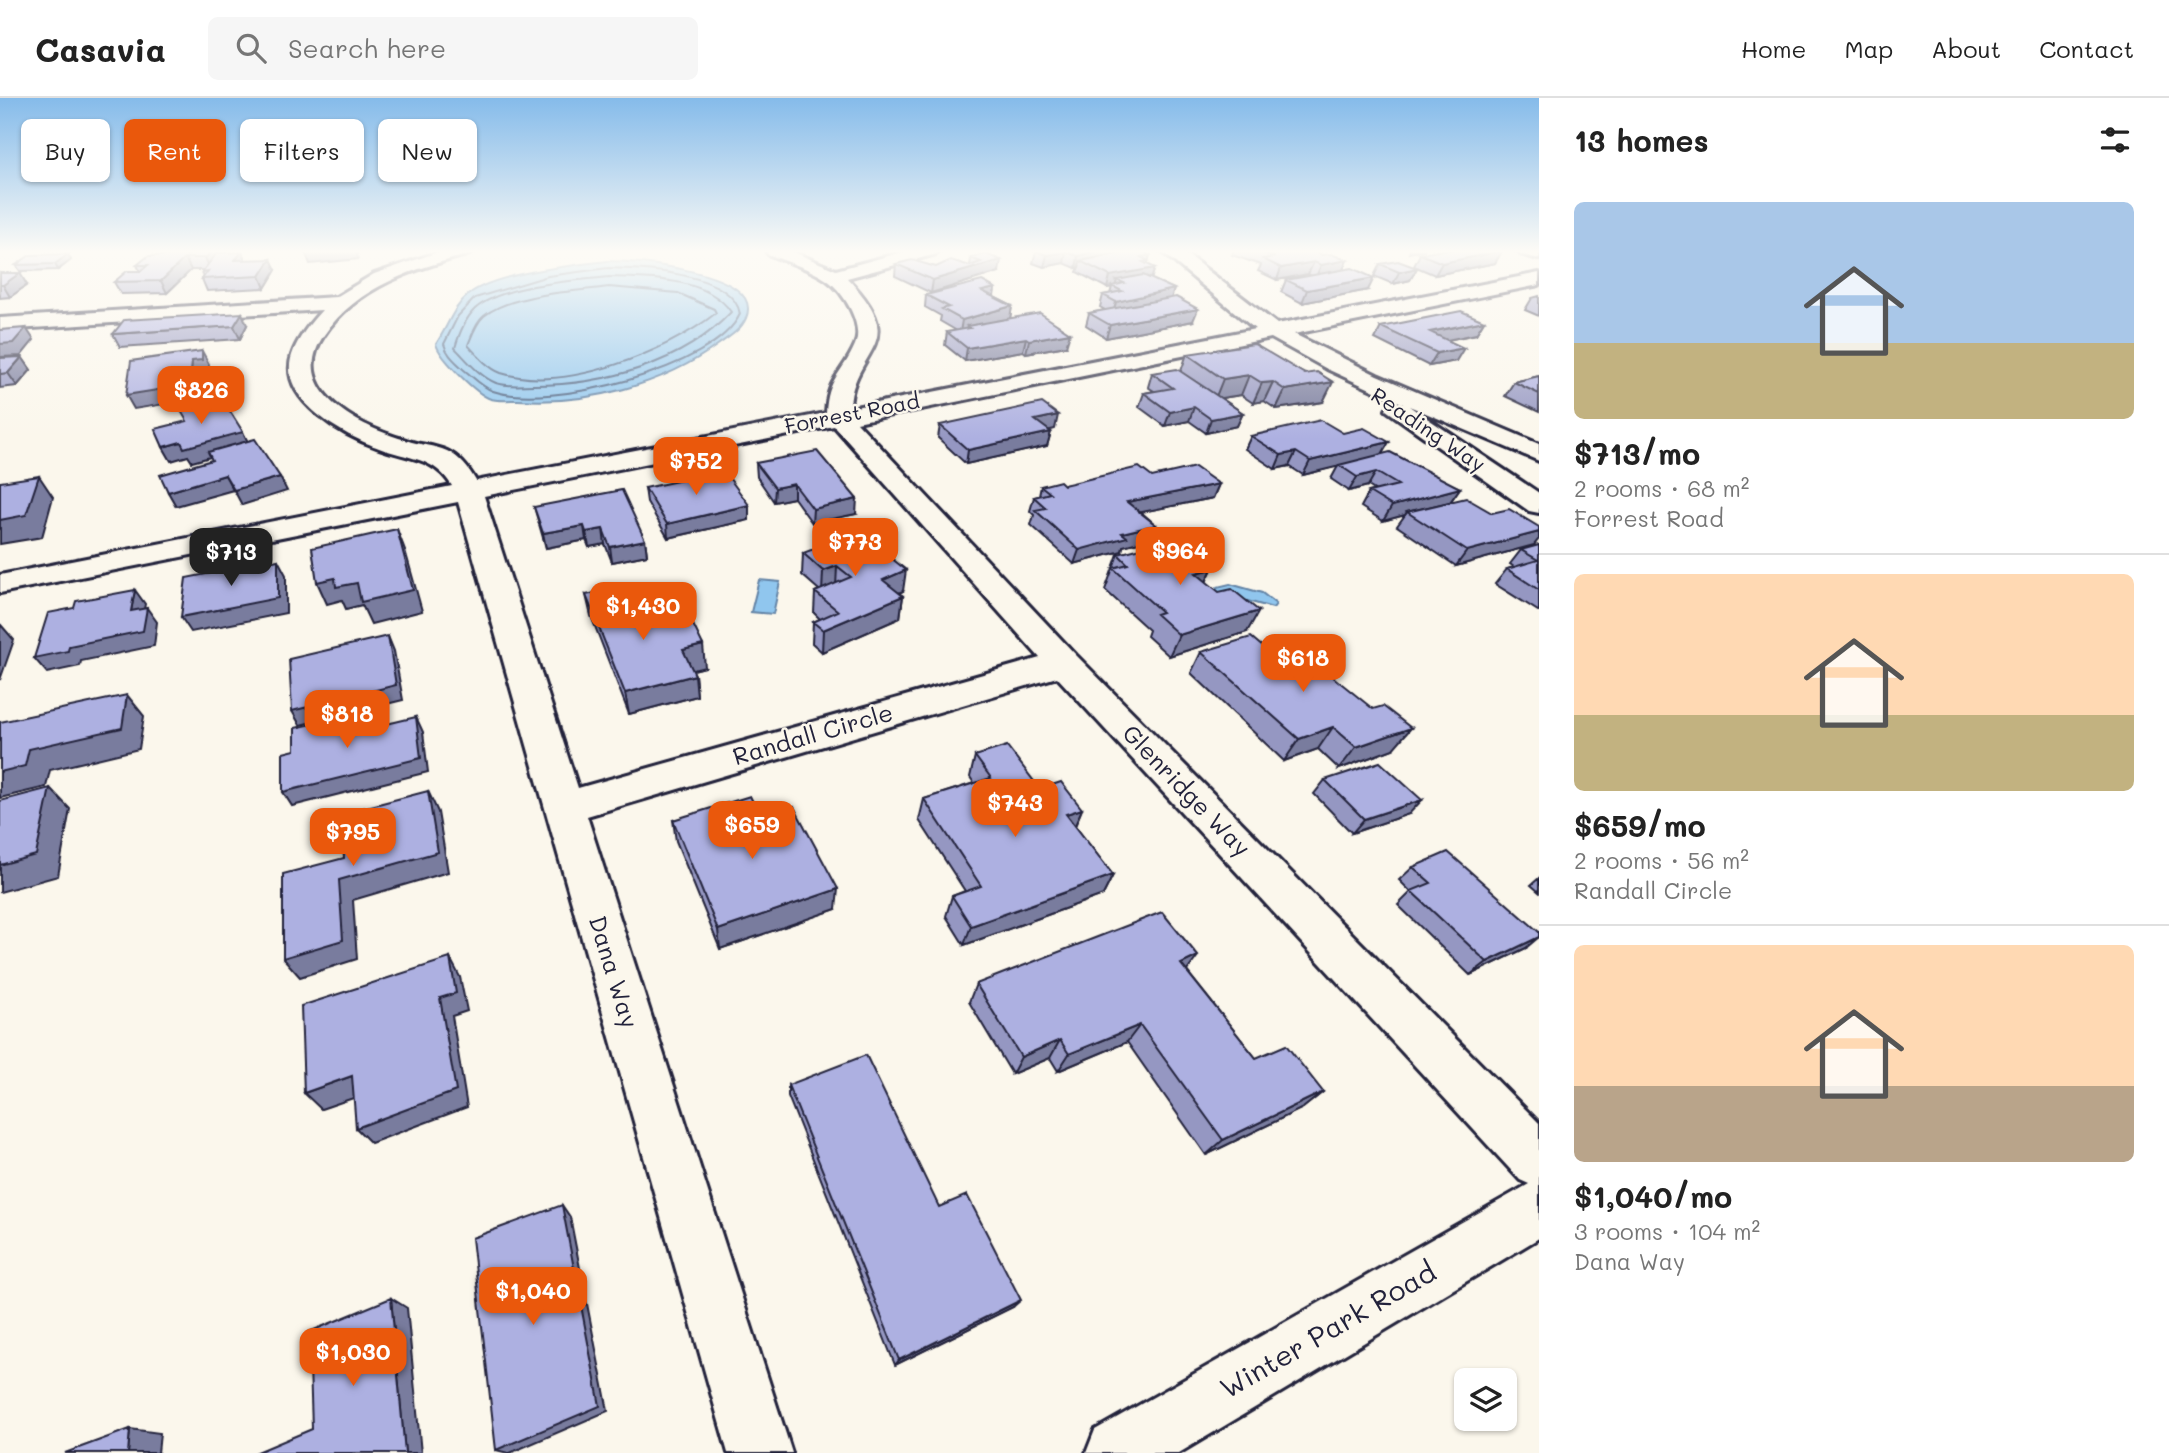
<!DOCTYPE html>
<html lang="en">
<head>
<meta charset="utf-8">
<style>
	body { margin:0; font-family:Mali,sans-serif; background:#f6f6f6; color:#222; height:100vh; display:flex; flex-direction:column; font-size:26px; white-space:nowrap }
	* { box-sizing:border-box; margin:0 }
	p { font-size:23px; color:#767676 }
	.icon { flex:none; width:38px; height:38px; fill:none; stroke:currentColor; stroke-width:2; stroke-linecap:round; stroke-linejoin:round }
	.map { position:relative; flex:1; overflow:hidden }
	.panel { display:flex; flex-direction:column; background:#fff; width:630px }
	.panel>* { flex:none }
	.guide { position:absolute; left:21px; top:21px; width:665px; height:63px; display:flex; gap:14px }
	.tools { position:absolute; left:1454px; top:1270px; display:grid; gap:14px }
	.tools a { display:grid; place-items:center; width:63px; height:63px; border-radius:10px; background:#fff; box-shadow:0 2px 5px #0004; font-size:35px }
	.price { position:absolute; translate:-50% -60px; padding:0 16px; border-radius:14px; background:#ea580c; color:#fff; font-size:23px; line-height:46px; filter:drop-shadow(0 2px 4px #0008) }
	.price::after { content:''; position:absolute; left:50%; top:42px; width:21px; height:16px; margin-left:-10px; background:inherit; clip-path:polygon(0 0,100% 0,50% 100%) }
	.price.current { background:#222; color:#fff }
	ul { padding:0; list-style:none }
	li { display:grid; align-content:center; gap:14px; height:371px; padding:0 35px }
	li+li { border-top:2px solid #e0e0e0 }
	li span { display:grid; place-items:center; height:217px; border-radius:10px; color:#555 }
	li>.icon { margin-inline-start:auto }
	span .icon { width:126px; height:126px; fill:#fffc; stroke-width:1 }
	li b { font-size:30px }
	h2 { display:flex; justify-content:space-between; align-items:center; height:84px; padding:0 35px; font-size:30px }
	.tag { padding:0 24px; border-radius:10px; background:#fff; box-shadow:0 2px 5px #0004; font-size:24px; line-height:63px }
	.tag.current { background:#ea580c; color:#fff }
	header { display:flex; align-items:center; gap:42px; box-sizing:border-box; height:98px; padding:0 35px; background:#fff; border-bottom:2px solid #e0e0e0 }
	header strong { font-size:33px }
	nav { display:flex; gap:38px; margin-inline-start:auto; font-size:24px }
	.search { width:490px; height:63px; background:#f6f6f6; display:flex; align-items:center; gap:18px; box-sizing:border-box; padding:0 24px; border-radius:10px; color:#767676; font-size:26px }
	main { display:flex; flex:1; min-height:0 }
	.map>svg:first-child { display:block }
	.water { fill:#90c6ee; stroke:#6484a6; stroke-width:2 }
	.lines { fill:none; stroke-linecap:round; stroke-linejoin:round }
	.shore { stroke:#4e6483; stroke-width:2 }
	.minor-casing { stroke:#22223b; stroke-width:6 }
	.minor { fill:#fbf7ec; fill-rule:evenodd }
	.wall { fill:#9597c2; stroke:#22223b; stroke-width:2 }
	.shaded-wall { fill:#797b9e; stroke:#22223b; stroke-width:2 }
	.building { fill:#adb0e1; stroke:#22223b; stroke-width:2 }
	.labels { text-anchor:middle; stroke-width:5; stroke-linejoin:round; paint-order:stroke }
	.far-street-label { font-size:21px; fill:#22223b; stroke:#fbf7ec }
	.street-label { font-size:24px; fill:#22223b; stroke:#fbf7ec }
	.near-street-label { font-size:28px; fill:#22223b; stroke:#fbf7ec }
</style>
</head>
<body>
<header>
<strong>Casavia</strong>
<div class="search"><svg class="icon" aria-label="search" viewBox="0 0 24 24"><circle cx="10" cy="10" r="6"/><path d="M15 15l6 6"/></svg>Search here</div>
<nav><a>Home</a><a>Map</a><a>About</a><a>Contact</a></nav>
</header>
<main>
<div class="map">
<svg width="1539" height="1355" viewBox="0 0 1539 1355">
	<rect width="100%" height="100%" fill="#fbf7ec"/>
	<filter id="ink" filterUnits="userSpaceOnUse"><feTurbulence type="fractalNoise" baseFrequency=".0143" numOctaves="2"/><feDisplacementMap in="SourceGraphic" scale="14" xChannelSelector="R" yChannelSelector="G"/><feConvolveMatrix kernelMatrix="1 2 1 2 8 2 1 2 1" color-interpolation-filters="sRGB"/></filter>
	<g filter="url(#ink)">
		<!-- water -->
		<path class="water" d="M608,163C633,163 766,173 746,220C741,232 729,239 719,246C663,287 587,307 518,302C510,302 499,303 491,301C477,297 440,260 436,246C448,228 453,209 469,196C495,175 574,167 608,163Z
			M759,482L780,484L773,516L751,514Z
			M1230,486L1262,495L1276,506L1273,510L1215,494L1217,489Z"/>
		<g class="lines">
			<!-- shore -->
			<path class="shore" d="M608,170C643,171 733,174 740,216C715,271 548,312 493,293C482,289 472,278 463,271C455,263 447,257 444,246L458,218L475,200L548,178Z
				M609,179C647,180 708,179 731,214C683,266 603,287 534,287C522,287 507,289 496,285C480,279 467,262 455,250C459,236 465,221 475,211C502,186 574,183 609,179Z
				M609,189L678,195L714,211L716,215C667,254 565,295 501,275C488,270 477,257 468,247C472,237 476,225 484,218C513,195 574,194 609,189Z"/>
			<!-- minor casing -->
			<g class="minor-casing">
				<path id="minor" d="M444,152H473L470,156C416,170 357,188 324,237C286,293 361,329 406,342C419,347 434,347 447,353C460,359 469,371 476,383L826,315C828,278 842,277 855,247C864,227 844,194 827,182C810,170 786,164 768,156L765,152H789L836,172L910,152H939L936,156L847,180C913,248 852,250 850,310L1255,231L1160,152H1181L1277,226L1539,175V187L1294,236L1377,277L1539,346V363L1409,308L1539,395V415L1529,413L1386,312L1389,307L1403,306L1327,271L1271,240L857,324L1076,557L1539,1025V1140L1179,1355H1086L1095,1332L1529,1086L1520,1082L1057,579L587,718L792,1355H728L458,404L0,495V477L452,388C435,359 408,361 379,350C345,338 277,302 292,257C297,241 311,224 322,212L0,232V220L336,199L374,176ZM834,328L1040,560L578,690L484,398Z
					M1517,152H1539V161L1520,156Z"/>
			</g>
			<!-- minor -->
			<use href="#minor" class="minor"/>
		</g>
		<!-- wall -->
		<path class="wall" d="M1041,152L1150,157L1147,166L1155,170L1151,181L1174,191L1171,200L1193,223L1106,240L1086,227L1089,215L1105,212L1100,209L1103,197L1110,196L1112,189L1107,190L1077,174L1079,169L1076,170L1064,165L1044,169L1033,165L1036,153Z
			M1234,152H1310L1322,157L1347,162L1343,172L1368,192L1302,205L1281,194L1286,182L1312,178L1308,176L1277,182L1258,173L1261,167L1232,157Z
			M1502,153L1495,165L1435,177L1414,168L1420,156Z
			M242,154L245,162L276,172L265,190L207,193L202,181L204,179L202,174L203,172H191L167,195L121,196L114,184L140,173L137,167L218,155Z
			M68,156L71,162L58,172L20,173L16,167Z
			M986,156L999,174L931,195L895,178L896,166L936,169L970,168L971,160Z
			M1380,166L1417,170L1410,182L1393,186L1374,178Z
			M0,175L27,187L10,199L0,200Z
			M995,190L994,199L1012,208L1010,220L1066,248L1026,255L1023,253L965,263L945,247L947,234L957,233L940,223L941,218L925,209L926,197Z
			M1539,198V218L1525,212L1532,200Z
			M1484,223L1476,236L1447,242L1456,263L1429,268L1375,241L1381,229Z
			M247,227L240,241L120,249L113,236Z
			M1187,256L1305,276L1323,304L1276,311L1264,303L1253,305L1241,297L1221,300L1243,315L1237,328L1206,335L1189,323L1165,328L1139,309L1144,295L1154,293L1148,289L1152,275L1181,273Z
			M22,259L31,272L17,288L0,290V260Z
			M1539,278V314L1505,298L1514,284Z
			M940,327L1055,331L1048,332L1051,334L1047,348L966,366L938,340Z
			M1343,335L1382,356L1460,390L1451,403L1534,447L1456,468L1397,428L1405,417L1383,423L1361,409L1369,394L1376,393L1368,388L1349,393L1331,381L1338,368L1303,377L1289,368L1275,371L1245,351L1251,338Z
			M756,365L856,416L812,425L794,400L774,404L757,379Z
			M1152,379L1219,386L1213,400L1141,414L1156,427L1150,441L1123,448L1122,453L1074,466L1031,427L1034,417L1030,413L1034,399L1039,398L1041,388L1064,387Z
			M645,390L749,407V422L668,440L647,404Z
			M534,409L645,442L647,457L612,464L605,446L589,449L586,442L546,450Z
			M1539,447V513H1538L1495,486L1507,471L1514,469L1510,466L1521,452Z
			M803,455L903,493L899,495L903,498L900,520L822,554L812,545L813,524L820,521L814,515L815,494L819,492L802,477Z
			M1118,456L1212,471L1206,484L1247,534L1169,558L1147,538L1149,532L1105,492Z
			M586,497L640,528L705,569L693,572L695,577L697,598L629,616L591,518Z
			M1201,554L1283,566L1393,651L1339,671L1318,651L1284,663L1191,575Z
			M975,658L1082,711L1075,728L1113,777L1103,797L964,847L946,818L952,798L965,793L919,722L924,701L974,685L970,679Z
			M1325,682L1409,716L1352,735L1314,696Z
			M761,720L836,811L720,851L676,743L673,722Z
			M1413,769L1526,850L1470,877L1398,807L1411,794L1399,782Z
			M1539,780V794L1531,787Z
			M1187,873L1256,960L1323,994L1303,1010L1206,1057L1127,944L1058,973L1050,960L1012,976L969,904L976,886Z
			M788,987L939,1109L1013,1209L895,1267L788,998Z"/>
		<!-- shaded-wall -->
		<path class="shaded-wall" d="M214,152H216L221,161L211,172L205,160Z
			M331,152H356L358,161L310,166L305,154Z
			M1099,152H1120L1119,156L1080,163L1079,169L1076,170L1078,158Z
			M1410,152H1425L1409,155Z
			M1502,153L1495,165L1435,177L1442,165Z
			M242,154L247,166L235,162Z
			M1066,154L1064,165L1044,169L1047,157Z
			M68,156L71,162L58,172L55,166Z
			M1150,157L1146,171L1155,170L1151,181L1124,185L1117,182L1115,189L1112,188V189L1107,190L1110,178L1141,159Z
			M185,160L191,172L167,195L161,183Z
			M271,161L276,172L265,190L260,178Z
			M1001,162L999,174L931,195L933,182Z
			M1347,162L1342,174L1316,179L1321,167Z
			M1314,164L1308,176L1277,182L1281,170Z
			M1417,170L1410,182L1393,186L1399,174Z
			M20,175L27,187L10,199L3,187Z
			M1374,180L1368,192L1302,205L1307,192Z
			M995,190L993,202L982,193Z
			M1174,191L1170,204L1113,216L1116,204Z
			M1012,208L1010,221L970,230L967,228L966,233L960,234L962,222Z
			M1198,211L1193,223L1106,240L1110,227Z
			M242,215L247,227L240,241L234,228Z
			M1484,223L1476,236L1423,247L1430,234Z
			M26,230L34,242L21,258L0,259V246Z
			M1070,235L1066,248L1026,255L1029,242Z
			M1026,240L1023,253L965,263L967,250Z
			M1464,250L1456,263L1429,268L1437,255Z
			M202,253L209,266V275L215,270L221,284V297L134,311L126,297L191,274L192,263Z
			M22,259L31,272L17,288L8,275Z
			M1249,277L1241,297L1215,301L1223,281Z
			M1273,284L1264,303L1253,305L1262,285Z
			M1333,284L1323,304L1276,311L1285,292Z
			M1194,309L1189,323L1165,328L1170,314Z
			M1243,315L1237,328L1206,335L1211,321Z
			M1058,317L1055,331L1032,336L1035,322Z
			M243,334L250,348L192,364L188,358L171,363L163,349L181,344Z
			M1051,334L1047,348L966,366L968,352Z
			M1389,344L1381,358L1303,377L1310,363Z
			M1296,354L1289,368L1275,371L1281,357Z
			M1376,374L1368,388L1349,393L1357,379Z
			M225,377L233,392L176,408L168,394Z
			M39,378L53,399L42,439L0,446V422Z
			M280,379L287,393L242,407L234,392Z
			M794,386V400L774,404L775,390Z
			M1219,386L1213,400L1122,418L1127,404Z
			M1460,390L1450,404L1407,414L1405,417L1383,423L1392,408Z
			M857,401L856,416L812,425L813,411Z
			M749,407V422L668,440L667,426Z
			M1156,427L1150,441L1123,448L1122,453L1074,466L1079,452L1122,435Z
			M584,428L586,442L546,450L543,435Z
			M397,431L405,452L422,513L371,526L362,507L346,511L342,502L327,506L317,484Z
			M603,431L605,446L589,449L586,434Z
			M1539,434V441L1534,447L1456,468L1467,453Z
			M645,442L647,457L612,464L610,449Z
			M278,462L286,477V515L191,534L181,519Z
			M837,468L836,489L822,495L823,473Z
			M1212,471L1202,492L1196,475Z
			M906,472L903,493L880,503L883,482Z
			M135,492L145,506L141,527L131,513Z
			M903,498L900,520L822,554L823,532Z
			M147,510L157,524L154,548L81,563L80,568L47,575L34,560L69,548Z
			M1259,513L1247,534L1169,558L1179,537Z
			M1,527L14,542L0,582V531Z
			M388,538L394,553L403,602L300,627L292,613Z
			M703,547L705,569L685,574L683,552Z
			M695,577L697,598L629,616L625,595Z
			M127,597L144,618L139,651L50,672L46,689L0,700V674L29,651Z
			M356,616L363,631L357,633Z
			M416,619L423,634L428,674L292,708L283,694Z
			M1333,629L1318,651L1284,663L1299,641Z
			M1411,630L1393,651L1339,671L1356,649Z
			M50,690L70,711L58,778L0,794V767Z
			M428,693L438,714L448,774L353,802L357,861L300,879L283,860L339,782Z
			M1422,702L1409,716L1352,735L1364,721Z
			M1082,711L1073,732L1066,716Z
			M1113,777L1103,797L964,847L971,828Z
			M838,791L836,811L720,851L718,832Z
			M1539,839L1526,850L1470,877L1487,864Z
			M1198,858L1184,877L1181,866Z
			M450,860L460,879L467,913L452,918L467,1009L371,1045L356,1030L440,900Z
			M1140,927L1127,944L1058,973L1069,956Z
			M1060,942L1050,960L1012,976L1021,959Z
			M352,978L368,995L321,1011L304,995Z
			M1323,994L1303,1010L1206,1057L1223,1042Z
			M562,1107L570,1119L608,1313L510,1355H508L496,1352Z
			M391,1200L407,1210L421,1355H405Z
			M1021,1202L1013,1209L895,1267L899,1262Z
			M130,1331L160,1335L158,1355H128Z"/>
		<!-- building -->
		<path class="building" d="M194,152H214L205,160H185L161,183L114,184L127,173H141L148,167H137L148,158L189,157Z
			M305,152H331L305,154Z
			M1041,152H1099L1078,158L1066,154L1047,157L1036,153Z
			M1138,152L1150,157L1141,159L1148,163L1143,164L1155,170L1110,178L1080,163Z
			M1254,152H1310L1322,157L1331,156L1347,162L1321,167L1314,164L1281,170L1263,161L1275,159Z
			M1443,152H1497L1502,153L1442,165L1420,156Z
			M242,154L235,162L271,161L260,178L202,181L208,173L202,174L217,155Z
			M68,156L55,166L16,167L30,157Z
			M986,156L1001,162L933,182L896,166L912,162L936,169L951,162L970,168L981,164L971,160Z
			M1398,163L1417,170L1399,174L1380,166Z
			M1352,170L1374,180L1307,192L1286,182Z
			M0,175H20L3,187H0Z
			M1143,177L1174,191L1116,204L1103,197L1122,193L1112,188L1124,185L1117,182Z
			M982,183L995,190L982,193L1012,208L962,222L942,211L949,209L926,197Z
			M1176,199L1198,211L1110,227L1089,215Z
			M1461,213L1484,223L1430,234L1464,250L1437,255L1381,229Z
			M242,215L234,228L113,236L124,222Z
			M1040,215L1070,235L1029,242L1026,240L967,250L947,234L970,230L967,228Z
			M26,230L13,245L0,246V232Z
			M1254,246L1305,276L1317,274L1333,284L1285,292L1273,284L1262,285L1249,277L1223,281L1187,256Z
			M202,253V262L192,263L191,274L215,270L214,283L126,297L131,263Z
			M22,259L8,275L0,276V260Z
			M1177,271L1243,315L1211,321L1194,309L1170,314L1144,295L1173,290L1152,275Z
			M1539,278V296L1514,284Z
			M223,302L243,334L184,350L181,344L163,349L155,331L187,323L181,313Z
			M1042,305L1058,317L1035,322L1051,334L968,352L940,327Z
			M1321,322L1343,335L1364,330L1389,344L1310,363L1296,354L1281,357L1251,338Z
			M255,341L280,379L234,392L225,377L168,394L160,377L212,362L208,354Z
			M817,353L857,401L813,411L794,386L775,390L756,365Z
			M1390,354L1460,390L1392,408L1369,394L1398,387L1376,374L1357,379L1339,367Z
			M1139,369L1152,379L1195,369L1219,386L1127,404L1156,427L1122,435L1127,439L1079,452L1035,412L1046,410L1034,399L1050,395L1041,388L1060,383L1064,387Z
			M724,373L749,407L667,426L645,390Z
			M39,378L26,417L0,422V384Z
			M622,392L645,442L610,449L603,431L586,434L584,428L543,435L534,409Z
			M1466,400L1492,415L1509,411L1539,429V434L1467,453L1407,414Z
			M397,431L413,492L361,504L357,485L336,489L335,480L317,484L312,450Z
			M859,434L906,472L883,482L903,498L823,532L813,524L838,513L815,494L851,479L837,468L823,473L803,455Z
			M1175,441L1212,471L1196,475L1219,494L1232,491L1259,513L1179,537L1156,516L1162,514L1113,470L1128,466L1118,456Z
			M1539,447V492L1507,471L1538,462L1521,452Z
			M278,462V500L181,519L186,480Z
			M622,489L640,528L688,516L703,547L683,552L695,577L625,595L586,497Z
			M135,492L131,513L147,510L143,533L69,548L68,553L34,560L48,515L74,510L76,503Z
			M388,538L396,587L292,613L289,561Z
			M1251,539L1283,566L1307,558L1373,611L1383,608L1411,630L1356,649L1333,629L1299,641L1201,554Z
			M127,597L122,630L29,651L25,668L0,674V624Z
			M356,616L357,633L416,619L421,660L283,694V655L295,652V630Z
			M1007,648L1040,691L1061,684L1082,711L1066,716L1113,777L971,828L952,798L981,788L924,701L991,680L975,658Z
			M1380,664L1422,702L1364,721L1325,682Z
			M50,690L36,757L0,767V703Z
			M428,693L438,754L339,782L343,842L283,860V776L344,760L340,716Z
			M750,698L761,720L794,709L838,791L718,832L673,722Z
			M1448,754L1539,834V839L1487,864L1411,793L1431,785L1413,769Z
			M1162,814L1198,858L1181,866L1256,960L1286,947L1323,994L1223,1042L1140,927L1069,956L1060,942L1021,959L976,886Z
			M450,860L456,895L440,900L456,993L356,1030L352,978L304,995L301,908Z
			M866,957L939,1109L967,1097L1021,1202L899,1262L788,987Z
			M562,1107L600,1308L496,1352L472,1140Z
			M391,1200L405,1355H255L312,1331L309,1234Z
			M130,1331L128,1355H65Z"/>
	</g>
	<!-- sky -->
	<linearGradient id="sky" x2="0" y2="1"><stop stop-color="#85bbea"/><stop offset="0.45" stop-color="#fdfbf6"/><stop offset="1" stop-color="#fdfbf6" stop-opacity="0"/></linearGradient>
	<rect width="1539" height="341" fill="url(#sky)"/>
	<g class="labels">
		<!-- far-street labels -->
		<g class="far-street-label">
			<text transform="translate(852 316) rotate(-11)" y="7">Forrest Road</text>
			<text transform="translate(1428 332) rotate(34)" y="7">Reading Way</text>
		</g>
		<!-- street labels -->
		<g class="street-label">
			<text transform="translate(813 637) rotate(-16)" y="8">Randall Circle</text>
			<text transform="translate(1186 693) rotate(46)" y="8">Glenridge Way</text>
			<text transform="translate(613 874) rotate(73)" y="8">Dana Way</text>
		</g>
		<!-- near-street labels -->
		<g class="near-street-label">
			<text transform="translate(1328 1232) rotate(-30)" y="10">Winter Park Road</text>
		</g>
	</g>
</svg>
<div class="tools">
<a><svg class="icon" aria-label="layers" viewBox="0 0 24 24"><path d="M12 4l9 5-9 5-9-5zM3 14l9 5 9-5"/></svg></a>
</div>
<b class="price" style="left:201px;top:328px">$826</b>
<b class="price" style="left:696px;top:399px">$752</b>
<b class="price" style="left:855px;top:480px">$773</b>
<b class="price" style="left:1180px;top:489px">$964</b>
<b class="price current" style="left:231px;top:490px">$713</b>
<b class="price" style="left:643px;top:544px">$1,430</b>
<b class="price" style="left:1303px;top:596px">$618</b>
<b class="price" style="left:347px;top:652px">$818</b>
<b class="price" style="left:1015px;top:741px">$743</b>
<b class="price" style="left:752px;top:763px">$659</b>
<b class="price" style="left:353px;top:770px">$795</b>
<b class="price" style="left:533px;top:1229px">$1,040</b>
<b class="price" style="left:353px;top:1290px">$1,030</b>
<div class="guide">
<a class="tag">Buy</a>
<a class="tag current">Rent</a>
<a class="tag">Filters</a>
<a class="tag">New</a>
</div>
</div>
<section class="panel">
<h2>13 homes<svg class="icon" aria-label="filters" viewBox="0 0 24 24"><path d="M4 7h16M4 17h16"/><circle cx="9" cy="7" r="2"/><circle cx="15" cy="17" r="2"/></svg></h2>
<ul>
<li><span style="background:linear-gradient(#a9c7e8 65%,#c2b280 0)"><svg class="icon" aria-label="home" viewBox="0 0 24 24"><path d="M3 11l9-7 9 7M6 9v11h12V9"/></svg></span><div><b>$713/mo</b><p>2 rooms · 68 m²</p><p>Forrest Road</p></div></li>
<li><span style="background:linear-gradient(#ffd9b3 65%,#c2b280 0)"><svg class="icon" aria-label="home" viewBox="0 0 24 24"><path d="M3 11l9-7 9 7M6 9v11h12V9"/></svg></span><div><b>$659/mo</b><p>2 rooms · 56 m²</p><p>Randall Circle</p></div></li>
<li><span style="background:linear-gradient(#ffd9b3 65%,#b9a48a 0)"><svg class="icon" aria-label="home" viewBox="0 0 24 24"><path d="M3 11l9-7 9 7M6 9v11h12V9"/></svg></span><div><b>$1,040/mo</b><p>3 rooms · 104 m²</p><p>Dana Way</p></div></li>
</ul>
</section>
</main>
</body>
</html>
